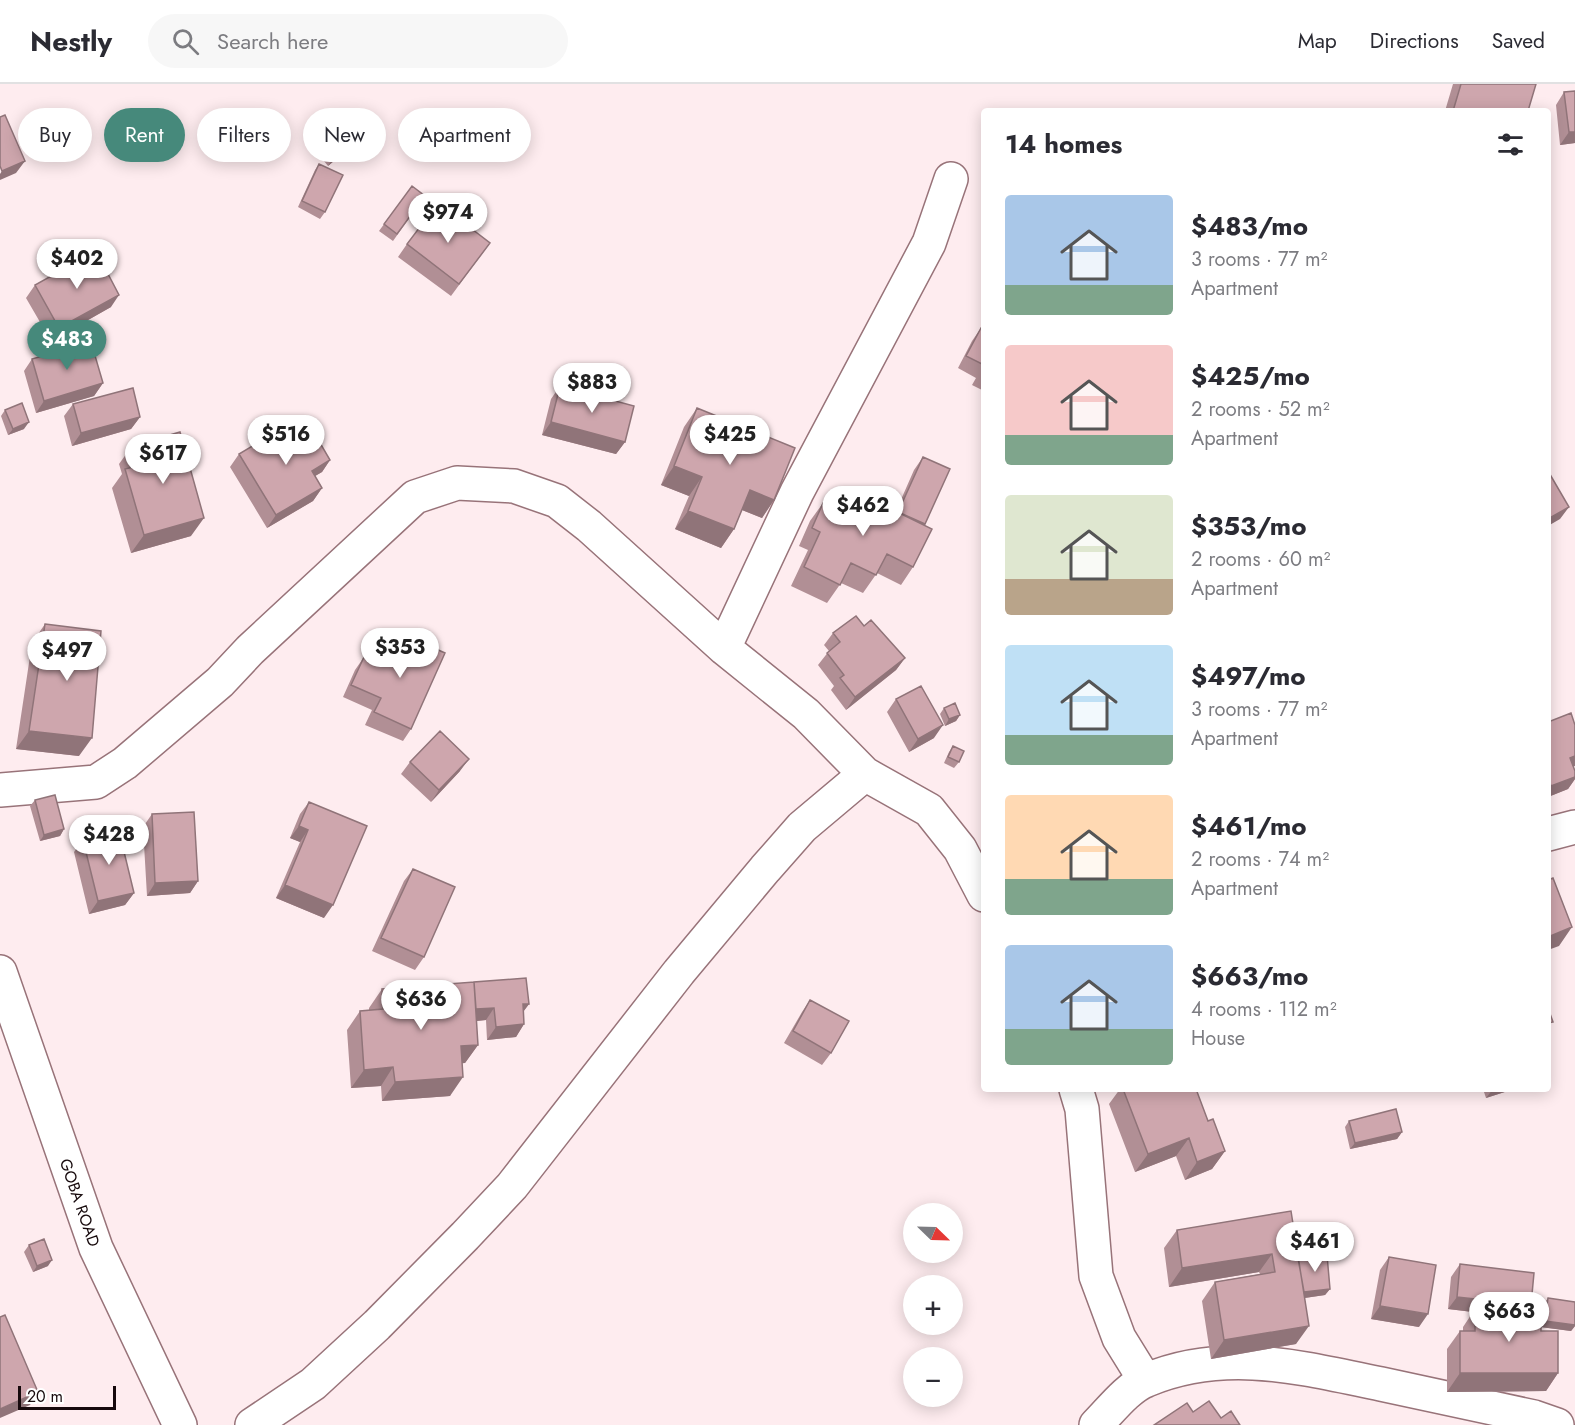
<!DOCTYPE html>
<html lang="en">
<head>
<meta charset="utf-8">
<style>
	body { margin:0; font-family:Jost,sans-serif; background:#f7f7f7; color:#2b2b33; height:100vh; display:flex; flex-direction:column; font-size:22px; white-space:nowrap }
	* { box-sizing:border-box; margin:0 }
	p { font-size:20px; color:#7c7c81 }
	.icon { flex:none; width:33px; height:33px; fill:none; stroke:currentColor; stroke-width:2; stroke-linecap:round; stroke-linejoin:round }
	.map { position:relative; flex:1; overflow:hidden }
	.panel { position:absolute; left:981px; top:24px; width:570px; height:984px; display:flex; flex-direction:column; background:#fff; border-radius:6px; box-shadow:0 3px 15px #0003 }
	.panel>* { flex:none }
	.hud { position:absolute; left:18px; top:24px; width:570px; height:54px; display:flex; gap:12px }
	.needle { width:39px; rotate:113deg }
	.tools { position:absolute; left:903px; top:1119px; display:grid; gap:12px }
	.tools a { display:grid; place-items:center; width:60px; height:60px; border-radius:50%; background:#fff; box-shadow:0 3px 15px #0003; font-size:30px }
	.scale { position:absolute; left:18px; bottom:15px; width:98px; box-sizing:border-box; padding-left:6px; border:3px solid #16090c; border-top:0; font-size:16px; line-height:21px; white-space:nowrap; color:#16090c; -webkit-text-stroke:4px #fff; paint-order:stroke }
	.price { position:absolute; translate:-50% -51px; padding:0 14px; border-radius:21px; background:#fff; color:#222; font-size:20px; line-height:39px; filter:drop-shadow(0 2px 3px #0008) }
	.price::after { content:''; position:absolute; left:50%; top:36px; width:18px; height:14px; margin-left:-9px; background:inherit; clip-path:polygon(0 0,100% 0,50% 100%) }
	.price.on { background:#46897b; color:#fff }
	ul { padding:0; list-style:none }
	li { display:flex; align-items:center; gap:18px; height:150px; padding:0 24px }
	li span { display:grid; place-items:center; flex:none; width:168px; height:120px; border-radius:6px; color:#555 }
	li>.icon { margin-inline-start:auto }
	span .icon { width:72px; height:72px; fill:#fffc; stroke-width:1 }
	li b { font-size:26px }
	h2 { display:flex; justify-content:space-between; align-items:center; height:72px; padding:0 24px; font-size:26px }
	.pill { padding:0 21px; border-radius:27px; background:#fff; box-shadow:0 3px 15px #0003; font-size:21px; line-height:54px }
	.pill.on { background:#46897b; color:#fff }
	header { display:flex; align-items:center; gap:36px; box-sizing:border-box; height:84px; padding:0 30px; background:#fff; border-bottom:2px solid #e1e1e2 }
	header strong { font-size:28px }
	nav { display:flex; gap:33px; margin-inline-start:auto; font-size:21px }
	.search { width:420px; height:54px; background:#f7f7f7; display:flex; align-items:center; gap:15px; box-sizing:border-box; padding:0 21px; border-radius:33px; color:#7c7c81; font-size:22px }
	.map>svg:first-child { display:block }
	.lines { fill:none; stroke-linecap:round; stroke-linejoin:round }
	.minor-casing { stroke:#987379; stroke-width:36 }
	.major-casing { stroke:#987379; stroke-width:36 }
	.minor { stroke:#fff; stroke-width:33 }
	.major { stroke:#fff; stroke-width:33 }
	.wall { fill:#b18f95 }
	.shaded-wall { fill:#907479 }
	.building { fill:#cea6ad; stroke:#907479; stroke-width:1.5 }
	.labels { text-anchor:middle; stroke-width:6; stroke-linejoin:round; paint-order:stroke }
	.street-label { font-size:16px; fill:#16090c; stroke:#fff }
</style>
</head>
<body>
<header>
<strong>Nestly</strong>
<div class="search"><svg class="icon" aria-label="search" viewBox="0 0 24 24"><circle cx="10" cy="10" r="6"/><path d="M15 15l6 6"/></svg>Search here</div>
<nav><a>Map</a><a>Directions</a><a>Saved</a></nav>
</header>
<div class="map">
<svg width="1575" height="1341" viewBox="0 0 1575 1341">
	<rect width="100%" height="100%" fill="#feecef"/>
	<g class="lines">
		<!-- minor casing -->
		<g class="minor-casing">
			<path id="minor" d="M724,564L797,408L929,159L951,95
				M0,706L96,698L125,679L220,598L250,566L415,413L457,399L514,402L557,417L589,442L724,564L806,630L865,690L929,726L960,765L984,811
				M1548,750L1575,743
				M1076,1005L1082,1025L1096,1192L1119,1254L1145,1296
				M252,1341L313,1300L377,1241L465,1152L512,1102L679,888L765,785L802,743L865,690
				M1096,1341C1110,1327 1128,1303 1147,1296C1226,1263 1302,1284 1381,1300C1432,1311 1483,1322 1534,1333L1557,1341"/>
		</g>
		<!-- major casing -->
		<g class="major-casing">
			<g id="major">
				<path id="s1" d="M0,888L96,1164L180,1341"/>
			</g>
		</g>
		<!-- minor -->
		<use href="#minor" class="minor"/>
		<!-- major -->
		<use href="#major" class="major"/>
	</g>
	<!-- wall -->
	<path class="wall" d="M1453,0H1536L1528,27H1445Z
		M1575,7V59L1560,61L1556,21L1564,8Z
		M312,50L346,64L342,70L328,82L308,57Z
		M319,80L325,128L320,135L298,123L315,86Z
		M412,102L425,112L393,157L379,147Z
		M490,159L451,212L398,173L407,160Z
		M35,201L111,223L51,257L26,214Z
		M981,244L984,246V307L972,301L976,294L958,284L972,257Z
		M32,275L103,299L94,312L36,329L24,287Z
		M560,302L625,358L616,370L542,351L551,315Z
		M73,320L140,333L131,345L72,362L64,332Z
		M697,324L774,416L762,434L742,426L734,445L721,464L675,445L689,412L661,401L684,343Z
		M5,326L24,345L8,351L1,332Z
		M290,351L330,376L322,388L315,392L322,404L313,417L267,444L230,383L239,370Z
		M132,362L191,452L131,469L112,404L122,390L119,380Z
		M923,373L925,440L913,483L901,501L877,489L863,509L841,499L827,519L791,502L808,466L799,462L810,437L823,419L834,425L848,404L896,427L914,386Z
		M45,540L79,672L16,665L32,559Z
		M864,542L905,574L896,586L846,626L831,606L834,602L818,581L829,567L824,561L833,549Z
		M404,551L411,645L403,657L365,641L372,626L343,613L355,586L364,573L375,578L385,562L394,565Z
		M896,615L934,654L909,668L887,628Z
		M944,624L960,631L956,637L945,642L940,630Z
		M1548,638L1575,641V682H1573L1575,687V695L1568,705L1548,713Z
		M953,662L959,678L954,684L944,679L949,668Z
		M410,678L460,687L431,718L401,690Z
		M35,716L64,745L60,752L40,757L30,722Z
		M309,718L324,834L276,814L300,758L290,754L300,730Z
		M152,730L198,797L190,809L147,812L143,743Z
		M83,756L134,809L125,821L89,830L74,768Z
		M413,785L424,873L415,886L372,867L404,797Z
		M474,898L529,920L523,928L524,940L516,953L487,956L486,936L476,937L478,961L465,979H462L450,1012L382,1017L381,1002L351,1004L347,946L360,927H369V924L382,905Z
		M810,916L831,969L822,981L784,959L802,928Z
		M1120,1005H1196L1208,1037L1225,1067L1212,1085L1185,1096L1176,1072L1135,1088L1109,1020Z
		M1483,1005H1514L1486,1014Z
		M1349,1037L1402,1048L1397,1055L1350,1065L1345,1043Z
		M1177,1146L1298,1174L1330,1205L1325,1211L1305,1214L1296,1260L1211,1275L1202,1217L1215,1198L1260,1190L1259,1188L1169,1203L1164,1164Z
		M29,1161L48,1182L33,1188L24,1168Z
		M1389,1173L1419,1243L1371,1235L1380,1186Z
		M1460,1180L1528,1224L1541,1239L1543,1221L1548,1214L1575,1218V1242L1571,1247L1541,1243V1247L1558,1289L1546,1307L1447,1308V1265L1460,1247H1463V1243L1473,1228L1448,1225L1451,1193Z"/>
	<!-- shaded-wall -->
	<path class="shaded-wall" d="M1569,48H1575V59L1560,61Z
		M346,64L342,70L328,82L332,75Z
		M25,77L16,89L0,96V90L2,87Z
		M119,211L111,223L51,257L59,244Z
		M103,299L94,312L36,329L44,317Z
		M140,333L131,345L72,362L81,349Z
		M29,338L24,345L8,351L13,345Z
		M551,338L625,358L616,370L542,351Z
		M330,376L322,388L303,399L312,387Z
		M674,382L702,393L689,412L661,401Z
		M322,404L313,417L267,444L276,431Z
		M750,406L774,416L762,434L737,424Z
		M1569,423L1560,435L1548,442V435Z
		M688,427L734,445L721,464L675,445Z
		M204,434L191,452L131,469L144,451Z
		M905,574L896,586L846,626L855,613Z
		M960,631L956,637L945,642L949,635Z
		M943,641L934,654L909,668L918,655Z
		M29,647L92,654L79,672L16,665Z
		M1575,672V682L1562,687L1570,674Z
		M469,675L460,687L431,718L439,706Z
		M1575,693V695L1568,705L1548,713V707L1551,702Z
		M299,742L308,746L300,758L290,754Z
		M64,745L60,752L40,757L44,751Z
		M198,797L190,809L147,812L155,799Z
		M285,801L333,821L324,834L276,814Z
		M134,809L125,821L89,830L98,817Z
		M1572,843L1559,862L1548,866V853Z
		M523,920H529L520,932Z
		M494,924L486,936L467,938L476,925Z
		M524,940L516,953L487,956L496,943Z
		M478,961L465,979L448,981L461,962Z
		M393,983L381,1002L351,1004L364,986Z
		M463,993L450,1012L382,1017L395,998Z
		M1493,1005H1514L1486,1014Z
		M1402,1048L1397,1055L1350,1065L1355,1059Z
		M1189,1054L1176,1072L1135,1088L1148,1070Z
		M1225,1067L1212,1085L1185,1096L1197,1078Z
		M1272,1170L1259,1188L1169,1203L1182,1184Z
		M52,1176L48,1182L33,1188L37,1182Z
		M1330,1205L1325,1211L1297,1215L1301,1208Z
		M1457,1213L1531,1221L1522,1234L1475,1225L1473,1228L1448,1225Z
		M1380,1222L1428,1230L1419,1243L1371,1235Z
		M1545,1237L1575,1241V1242L1571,1247L1540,1243Z
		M1309,1242L1296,1260L1211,1275L1224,1256Z
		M1460,1289H1558L1546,1307L1447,1308Z
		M38,1308L30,1321L0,1334V1325Z"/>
	<!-- building -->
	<path class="building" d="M1461,0H1536L1528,27H1453Z
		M1575,7V48H1569L1564,8Z
		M5,31L25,77L2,87L0,82V33Z
		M327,39L346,64L332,75L312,50Z
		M319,80L343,91L325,128L302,117Z
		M412,102L425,112L397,150L384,140Z
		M438,119L490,159L459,200L407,160Z
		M96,167L119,211L59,244L35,201Z
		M981,244L984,246V281L966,272Z
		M91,258L103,299L44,317L32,275Z
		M560,302L634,322L625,358L551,338Z
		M133,304L140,333L81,349L73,320Z
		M22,319L29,338L13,345L5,326Z
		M697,324L795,364L774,416L750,406L734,445L688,427L702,393L674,382Z
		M309,340L330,376L312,387L322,404L276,431L239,370L286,342L290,351Z
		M180,348L204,434L144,451L125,385L137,382L132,362Z
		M923,373L950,385L925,440L898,428Z
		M1548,387L1569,423L1548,435Z
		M848,404L932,445L913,483L887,470L876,491L851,479L840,501L804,483L820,448L812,444L823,419L837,426Z
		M856,532L864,542L871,536L905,574L855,613L840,594L844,591L827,569L840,558L833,549Z
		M45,540L101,547L92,654L29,647Z
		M404,551L445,569L411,645L374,628L381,614L351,601L364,573L378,579L385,562L397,567Z
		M921,602L943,641L918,655L896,615Z
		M955,619L960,631L949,635L944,624Z
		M1571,629L1575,641V672L1570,674L1575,687V693L1551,702L1548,693V638Z
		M440,647L469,675L439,706L410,678Z
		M953,662L964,667L959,678L948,673Z
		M55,711L64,745L44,751L35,716Z
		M309,718L367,742L333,821L285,801L308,746L299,742Z
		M194,728L198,797L155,799L152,730Z
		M119,747L134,809L98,817L83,756Z
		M413,785L455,803L424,873L381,854Z
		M1553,794L1572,843L1548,853V796Z
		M526,894L529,920H523L524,940L496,943L494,924L476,925L474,898Z
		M474,898L478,961L461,962L463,993L395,998L393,983L364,986L360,927L383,925L382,905Z
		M810,916L849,937L831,969L793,947Z
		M1548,924L1553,938L1548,939Z
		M1123,1005H1196L1208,1037L1213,1035L1225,1067L1197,1078L1189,1054L1148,1070Z
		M1396,1025L1402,1048L1355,1059L1349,1037Z
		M1291,1127L1309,1242L1224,1256L1215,1198L1275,1188L1272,1170L1182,1184L1177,1146Z
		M44,1155L52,1176L37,1182L29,1161Z
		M1327,1171L1330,1205L1304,1208L1298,1174Z
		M1389,1173L1436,1181L1428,1230L1380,1222Z
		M1460,1180L1534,1189L1531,1221L1457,1213Z
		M1548,1214L1575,1218V1241L1545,1237Z
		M1541,1224V1247H1558V1289H1460V1247H1475V1225Z
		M5,1231L38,1308L0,1325V1233Z
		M1209,1317L1221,1334L1231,1327L1240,1341H1154L1187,1319L1193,1328Z"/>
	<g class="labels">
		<!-- street labels -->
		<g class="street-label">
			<text dy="6" stroke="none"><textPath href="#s1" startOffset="244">GOBA ROAD</textPath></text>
		</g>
	</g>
</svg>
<div class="tools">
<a><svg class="needle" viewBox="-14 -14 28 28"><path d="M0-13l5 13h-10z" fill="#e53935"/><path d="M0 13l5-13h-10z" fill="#7c7c81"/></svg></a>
<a>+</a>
<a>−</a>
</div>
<div class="scale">20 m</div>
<b class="price" style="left:448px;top:160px">$974</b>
<b class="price" style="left:77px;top:206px">$402</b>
<b class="price on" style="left:67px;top:287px">$483</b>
<b class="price" style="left:592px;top:330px">$883</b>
<b class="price" style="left:286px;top:382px">$516</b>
<b class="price" style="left:730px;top:382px">$425</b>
<b class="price" style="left:163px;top:401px">$617</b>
<b class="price" style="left:863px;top:453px">$462</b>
<b class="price" style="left:400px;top:595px">$353</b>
<b class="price" style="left:67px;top:598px">$497</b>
<b class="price" style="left:109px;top:782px">$428</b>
<b class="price" style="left:421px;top:947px">$636</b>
<b class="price" style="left:1315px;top:1189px">$461</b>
<b class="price" style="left:1509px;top:1259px">$663</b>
<div class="hud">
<a class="pill">Buy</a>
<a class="pill on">Rent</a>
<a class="pill">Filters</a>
<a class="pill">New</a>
<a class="pill">Apartment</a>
</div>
<section class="panel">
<h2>14 homes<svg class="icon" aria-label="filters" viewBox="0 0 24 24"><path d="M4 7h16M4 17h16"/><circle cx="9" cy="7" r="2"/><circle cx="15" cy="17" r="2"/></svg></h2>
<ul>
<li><span style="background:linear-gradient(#a9c7e8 75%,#7fa58c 0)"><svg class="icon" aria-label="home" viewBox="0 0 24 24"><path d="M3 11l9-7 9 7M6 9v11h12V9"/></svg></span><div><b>$483/mo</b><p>3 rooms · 77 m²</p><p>Apartment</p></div></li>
<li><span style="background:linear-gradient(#f6c9c9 75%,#7fa58c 0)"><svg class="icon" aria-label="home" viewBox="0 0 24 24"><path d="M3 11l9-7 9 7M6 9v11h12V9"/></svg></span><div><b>$425/mo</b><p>2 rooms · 52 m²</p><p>Apartment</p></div></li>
<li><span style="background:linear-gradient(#dfe7d0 70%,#b9a48a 0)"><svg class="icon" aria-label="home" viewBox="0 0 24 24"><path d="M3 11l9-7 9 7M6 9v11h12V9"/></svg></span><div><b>$353/mo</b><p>2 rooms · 60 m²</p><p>Apartment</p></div></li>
<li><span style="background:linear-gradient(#bfe0f5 75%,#7fa58c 0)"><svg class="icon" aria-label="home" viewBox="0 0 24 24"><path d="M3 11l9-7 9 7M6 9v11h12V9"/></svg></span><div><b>$497/mo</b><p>3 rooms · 77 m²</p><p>Apartment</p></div></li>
<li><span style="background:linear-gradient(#ffd9b3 70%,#7fa58c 0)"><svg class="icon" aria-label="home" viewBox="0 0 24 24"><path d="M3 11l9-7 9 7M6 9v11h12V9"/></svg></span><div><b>$461/mo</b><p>2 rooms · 74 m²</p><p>Apartment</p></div></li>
<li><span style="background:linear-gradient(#a9c7e8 70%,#7fa58c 0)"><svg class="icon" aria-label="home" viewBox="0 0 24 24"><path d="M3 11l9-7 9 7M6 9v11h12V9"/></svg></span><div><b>$663/mo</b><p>4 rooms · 112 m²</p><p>House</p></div></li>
</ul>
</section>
</div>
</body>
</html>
